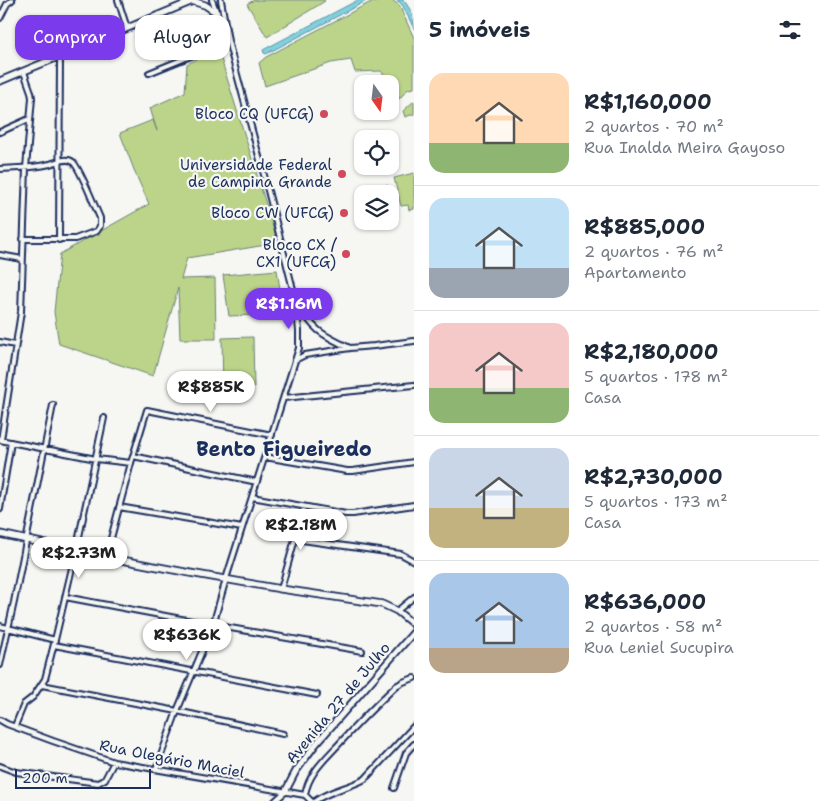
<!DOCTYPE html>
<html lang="pt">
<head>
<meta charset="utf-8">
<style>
	body { margin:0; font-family:"Shantell Sans",sans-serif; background:#f2f2f3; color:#1f2937; height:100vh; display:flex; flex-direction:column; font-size:19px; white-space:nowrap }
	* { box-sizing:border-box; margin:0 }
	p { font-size:16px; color:#747a83 }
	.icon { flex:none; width:28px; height:28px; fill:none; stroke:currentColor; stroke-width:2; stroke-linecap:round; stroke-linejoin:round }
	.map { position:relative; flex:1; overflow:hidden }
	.panel { display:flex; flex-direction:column; background:#fff; width:405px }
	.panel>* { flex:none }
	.hud { position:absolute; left:15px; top:15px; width:324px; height:45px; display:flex; gap:10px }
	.needle { width:32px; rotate:166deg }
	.fabs { position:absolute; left:354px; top:75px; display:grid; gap:10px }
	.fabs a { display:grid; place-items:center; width:45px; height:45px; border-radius:10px; background:#fff; box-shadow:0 1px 4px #0004; font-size:25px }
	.scale { position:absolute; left:15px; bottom:12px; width:136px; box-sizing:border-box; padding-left:5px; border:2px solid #1b2f5e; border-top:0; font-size:14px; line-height:18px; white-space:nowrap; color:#1b2f5e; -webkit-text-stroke:4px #f6f6f2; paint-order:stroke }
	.price { position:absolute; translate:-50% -42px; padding:0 11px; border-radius:18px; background:#fff; color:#222; font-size:16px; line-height:32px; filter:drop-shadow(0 1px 2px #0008) }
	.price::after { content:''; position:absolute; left:50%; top:30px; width:15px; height:11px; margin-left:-8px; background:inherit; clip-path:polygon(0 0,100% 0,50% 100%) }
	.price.current { background:#7c3aed; color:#fff }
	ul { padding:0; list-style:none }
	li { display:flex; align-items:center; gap:15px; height:125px; padding:0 15px }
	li+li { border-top:1px solid #e0e1e3 }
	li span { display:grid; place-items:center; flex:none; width:140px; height:100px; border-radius:15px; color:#555 }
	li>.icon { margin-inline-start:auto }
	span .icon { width:60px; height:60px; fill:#fffc; stroke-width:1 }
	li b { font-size:21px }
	h2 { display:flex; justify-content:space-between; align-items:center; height:60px; padding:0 15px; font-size:21px }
	.pill { padding:0 18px; border-radius:15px; background:#fff; box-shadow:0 1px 4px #0004; font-size:18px; line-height:45px }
	.pill.current { background:#7c3aed; color:#fff }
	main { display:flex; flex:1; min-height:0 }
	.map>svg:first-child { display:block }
	.green { fill:#bbd48a; stroke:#6b8274 }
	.water { fill:#81d1dc; stroke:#5890aa }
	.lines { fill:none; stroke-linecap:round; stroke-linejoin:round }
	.minor-casing { stroke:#1b2f5e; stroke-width:8 }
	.tertiary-casing { stroke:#1b2f5e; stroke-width:9 }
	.secondary-casing { stroke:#1b2f5e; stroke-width:9 }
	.minor { stroke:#f6f6f2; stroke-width:4 }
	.tertiary { stroke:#f6f6f2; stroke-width:5 }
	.secondary { stroke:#f6f6f2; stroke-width:5.5 }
	.poi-dot { fill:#d1495b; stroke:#f6f6f2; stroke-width:2 }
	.labels { text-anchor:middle; stroke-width:4.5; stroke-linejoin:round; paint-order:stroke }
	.poi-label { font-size:15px; fill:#1b2f5e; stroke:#f6f6f2; text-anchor:end }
	.street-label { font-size:15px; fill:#1b2f5e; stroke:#f6f6f2 }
	.district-label { font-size:20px; font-weight:bold; fill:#1b2f5e; stroke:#f6f6f2 }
</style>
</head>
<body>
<main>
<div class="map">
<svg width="414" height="801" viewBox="0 0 414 801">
	<rect width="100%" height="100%" fill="#f6f6f2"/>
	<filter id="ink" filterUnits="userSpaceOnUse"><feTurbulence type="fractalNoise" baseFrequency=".02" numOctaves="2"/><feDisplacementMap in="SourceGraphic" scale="10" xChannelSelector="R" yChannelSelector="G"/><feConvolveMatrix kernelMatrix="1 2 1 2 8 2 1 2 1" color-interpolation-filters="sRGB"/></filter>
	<g filter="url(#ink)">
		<!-- green -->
		<path class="green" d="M254,0H324L325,1L267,37L247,4Z
			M380,0H392L399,5L414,38V88L408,89L399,99L396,90L381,71L355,72L351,60L331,63L265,86L259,63L266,57L369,3Z
			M218,49L278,243L187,258L181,279L215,278L216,339H180L178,288L153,376L59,344L54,312L60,254L149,204L136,175L120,133L153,120L157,131L150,108L185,92L187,64Z
			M414,101V114L405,117L403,111Z
			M414,173V209L409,210L408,205L401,206L394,178Z
			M387,185L389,194H373L372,189Z
			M277,270L284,314L229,316L223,275Z
			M253,337L254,388L223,389L222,338Z"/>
		<!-- water -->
		<path class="water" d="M358,0H368L266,54L264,53L263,50Z
			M397,0H403C411,8 414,18 414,29L403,6Z"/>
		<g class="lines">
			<!-- minor casing -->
			<g class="minor-casing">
				<path id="minor" d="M118,0L127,28
					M212,0L224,32
					M221,0L228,41L264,175L296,301C313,330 320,334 350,348
					M0,18L7,4L12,0
					M149,73L228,41
					M0,132L29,119
					M0,169C17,168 34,168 50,164C57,162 67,157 73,162C80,168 95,207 100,218V226L97,231L75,239H23
					M59,240L60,57
					M0,255L22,259
					M0,342L15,345
					M295,360L305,355L350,348L374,346L414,341
					M284,398L414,385
					M0,440L96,459L131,463
					M1,440L21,312L26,168L32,98L31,92L24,72
					M133,456L257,482
					M265,457L347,471H353L414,462
					M252,497L346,514H353L414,505
					M119,507L242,528
					M0,509L11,442
					M295,539L401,554L414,561
					M106,557L131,463L147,410L272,435
					M281,589L304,507
					M65,597L213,625L362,651
					M397,611L414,597
					M0,626L55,640
					M54,645L317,695
					M0,665L14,602L53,405
					M42,685L177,711L283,734
					M0,720L7,724L53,741L114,762L305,795L311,801
					M15,726L24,704L33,697L45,679L55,640L76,551L104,418
					M0,766L16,772L98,783L105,779L114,762
					M156,769L177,711L213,625L226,579L299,348V331L296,301
					M394,788L406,753L414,744
					M305,795C308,774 325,759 339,744C357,724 376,705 396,686L403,682L414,678
					M275,801L285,792
					M315,801C330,790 349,788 365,779L414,726"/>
			</g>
			<!-- tertiary casing -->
			<g class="tertiary-casing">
				<path id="tertiary" d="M285,792L296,771L315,745L414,632"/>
			</g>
			<!-- secondary casing -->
			<g class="secondary-casing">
				<path id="secondary" d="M192,1L205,5L217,13
					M0,81L195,0
					M0,534L106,557L190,573L281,589L382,604L397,611L414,625"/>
			</g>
			<!-- minor -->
			<use href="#minor" class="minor"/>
			<!-- tertiary -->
			<use href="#tertiary" class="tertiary"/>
			<!-- secondary -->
			<use href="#secondary" class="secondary"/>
		</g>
	</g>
	<!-- markers -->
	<g class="poi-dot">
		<circle cx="324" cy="114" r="5"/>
		<circle cx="342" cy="174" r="5"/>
		<circle cx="344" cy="213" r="5"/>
		<circle cx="346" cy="254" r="5"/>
	</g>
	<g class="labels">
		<!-- poi labels -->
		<g class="poi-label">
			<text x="314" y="119">Bloco CQ (UFCG)</text>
			<text x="332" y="170">Universidade Federal<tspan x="332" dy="17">de Campina Grande</tspan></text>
			<text x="334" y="218">Bloco CW (UFCG)</text>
			<text x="336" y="250">Bloco CX /<tspan x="336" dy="17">CX1 (UFCG)</tspan></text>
		</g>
		<!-- street labels -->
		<g class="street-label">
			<text transform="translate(338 703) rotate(-50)" y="5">Avenida 27 de Julho</text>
			<text transform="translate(172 759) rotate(11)" y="5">Rua Olegário Maciel</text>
		</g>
		<!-- district labels -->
		<g class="district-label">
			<text x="284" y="456">Bento Figueiredo</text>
		</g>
	</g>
</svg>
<div class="fabs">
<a><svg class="needle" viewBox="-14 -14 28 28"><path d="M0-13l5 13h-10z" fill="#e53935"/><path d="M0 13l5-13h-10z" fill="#747a83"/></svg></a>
<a><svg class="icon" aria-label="locate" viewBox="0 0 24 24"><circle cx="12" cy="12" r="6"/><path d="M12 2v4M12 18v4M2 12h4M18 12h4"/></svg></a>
<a><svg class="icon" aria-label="layers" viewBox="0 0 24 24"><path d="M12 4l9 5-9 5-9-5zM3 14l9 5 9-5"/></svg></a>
</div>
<div class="scale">200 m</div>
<b class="price current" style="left:289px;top:330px">R$1.16M</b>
<b class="price" style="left:211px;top:413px">R$885K</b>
<b class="price" style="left:301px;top:551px">R$2.18M</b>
<b class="price" style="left:79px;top:579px">R$2.73M</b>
<b class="price" style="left:187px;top:661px">R$636K</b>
<div class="hud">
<a class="pill current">Comprar</a>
<a class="pill">Alugar</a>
</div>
</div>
<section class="panel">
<h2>5 imóveis<svg class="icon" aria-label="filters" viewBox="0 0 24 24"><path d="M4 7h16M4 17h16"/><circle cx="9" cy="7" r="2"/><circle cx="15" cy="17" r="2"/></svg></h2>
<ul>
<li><span style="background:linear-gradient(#ffd9b3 70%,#8fb573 0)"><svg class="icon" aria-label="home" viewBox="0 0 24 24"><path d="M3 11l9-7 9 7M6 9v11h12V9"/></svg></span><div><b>R$1,160,000</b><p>2 quartos · 70 m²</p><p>Rua Inalda Meira Gayoso</p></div></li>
<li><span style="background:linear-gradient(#bfe0f5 70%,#9aa5b1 0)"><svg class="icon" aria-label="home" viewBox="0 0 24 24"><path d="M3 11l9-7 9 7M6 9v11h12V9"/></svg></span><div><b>R$885,000</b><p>2 quartos · 76 m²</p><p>Apartamento</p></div></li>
<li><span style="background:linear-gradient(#f6c9c9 65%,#8fb573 0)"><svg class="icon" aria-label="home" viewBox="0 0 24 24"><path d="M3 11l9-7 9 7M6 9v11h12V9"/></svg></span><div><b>R$2,180,000</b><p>5 quartos · 178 m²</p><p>Casa</p></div></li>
<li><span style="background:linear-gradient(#c9d6e8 60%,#c2b280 0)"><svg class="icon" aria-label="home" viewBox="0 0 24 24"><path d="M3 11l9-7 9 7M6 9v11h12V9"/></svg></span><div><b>R$2,730,000</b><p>5 quartos · 173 m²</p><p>Casa</p></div></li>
<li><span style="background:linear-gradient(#a9c7e8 75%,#b9a48a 0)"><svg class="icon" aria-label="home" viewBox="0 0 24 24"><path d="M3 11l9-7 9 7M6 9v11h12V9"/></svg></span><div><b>R$636,000</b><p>2 quartos · 58 m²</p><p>Rua Leniel Sucupira</p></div></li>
</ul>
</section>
</main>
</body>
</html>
